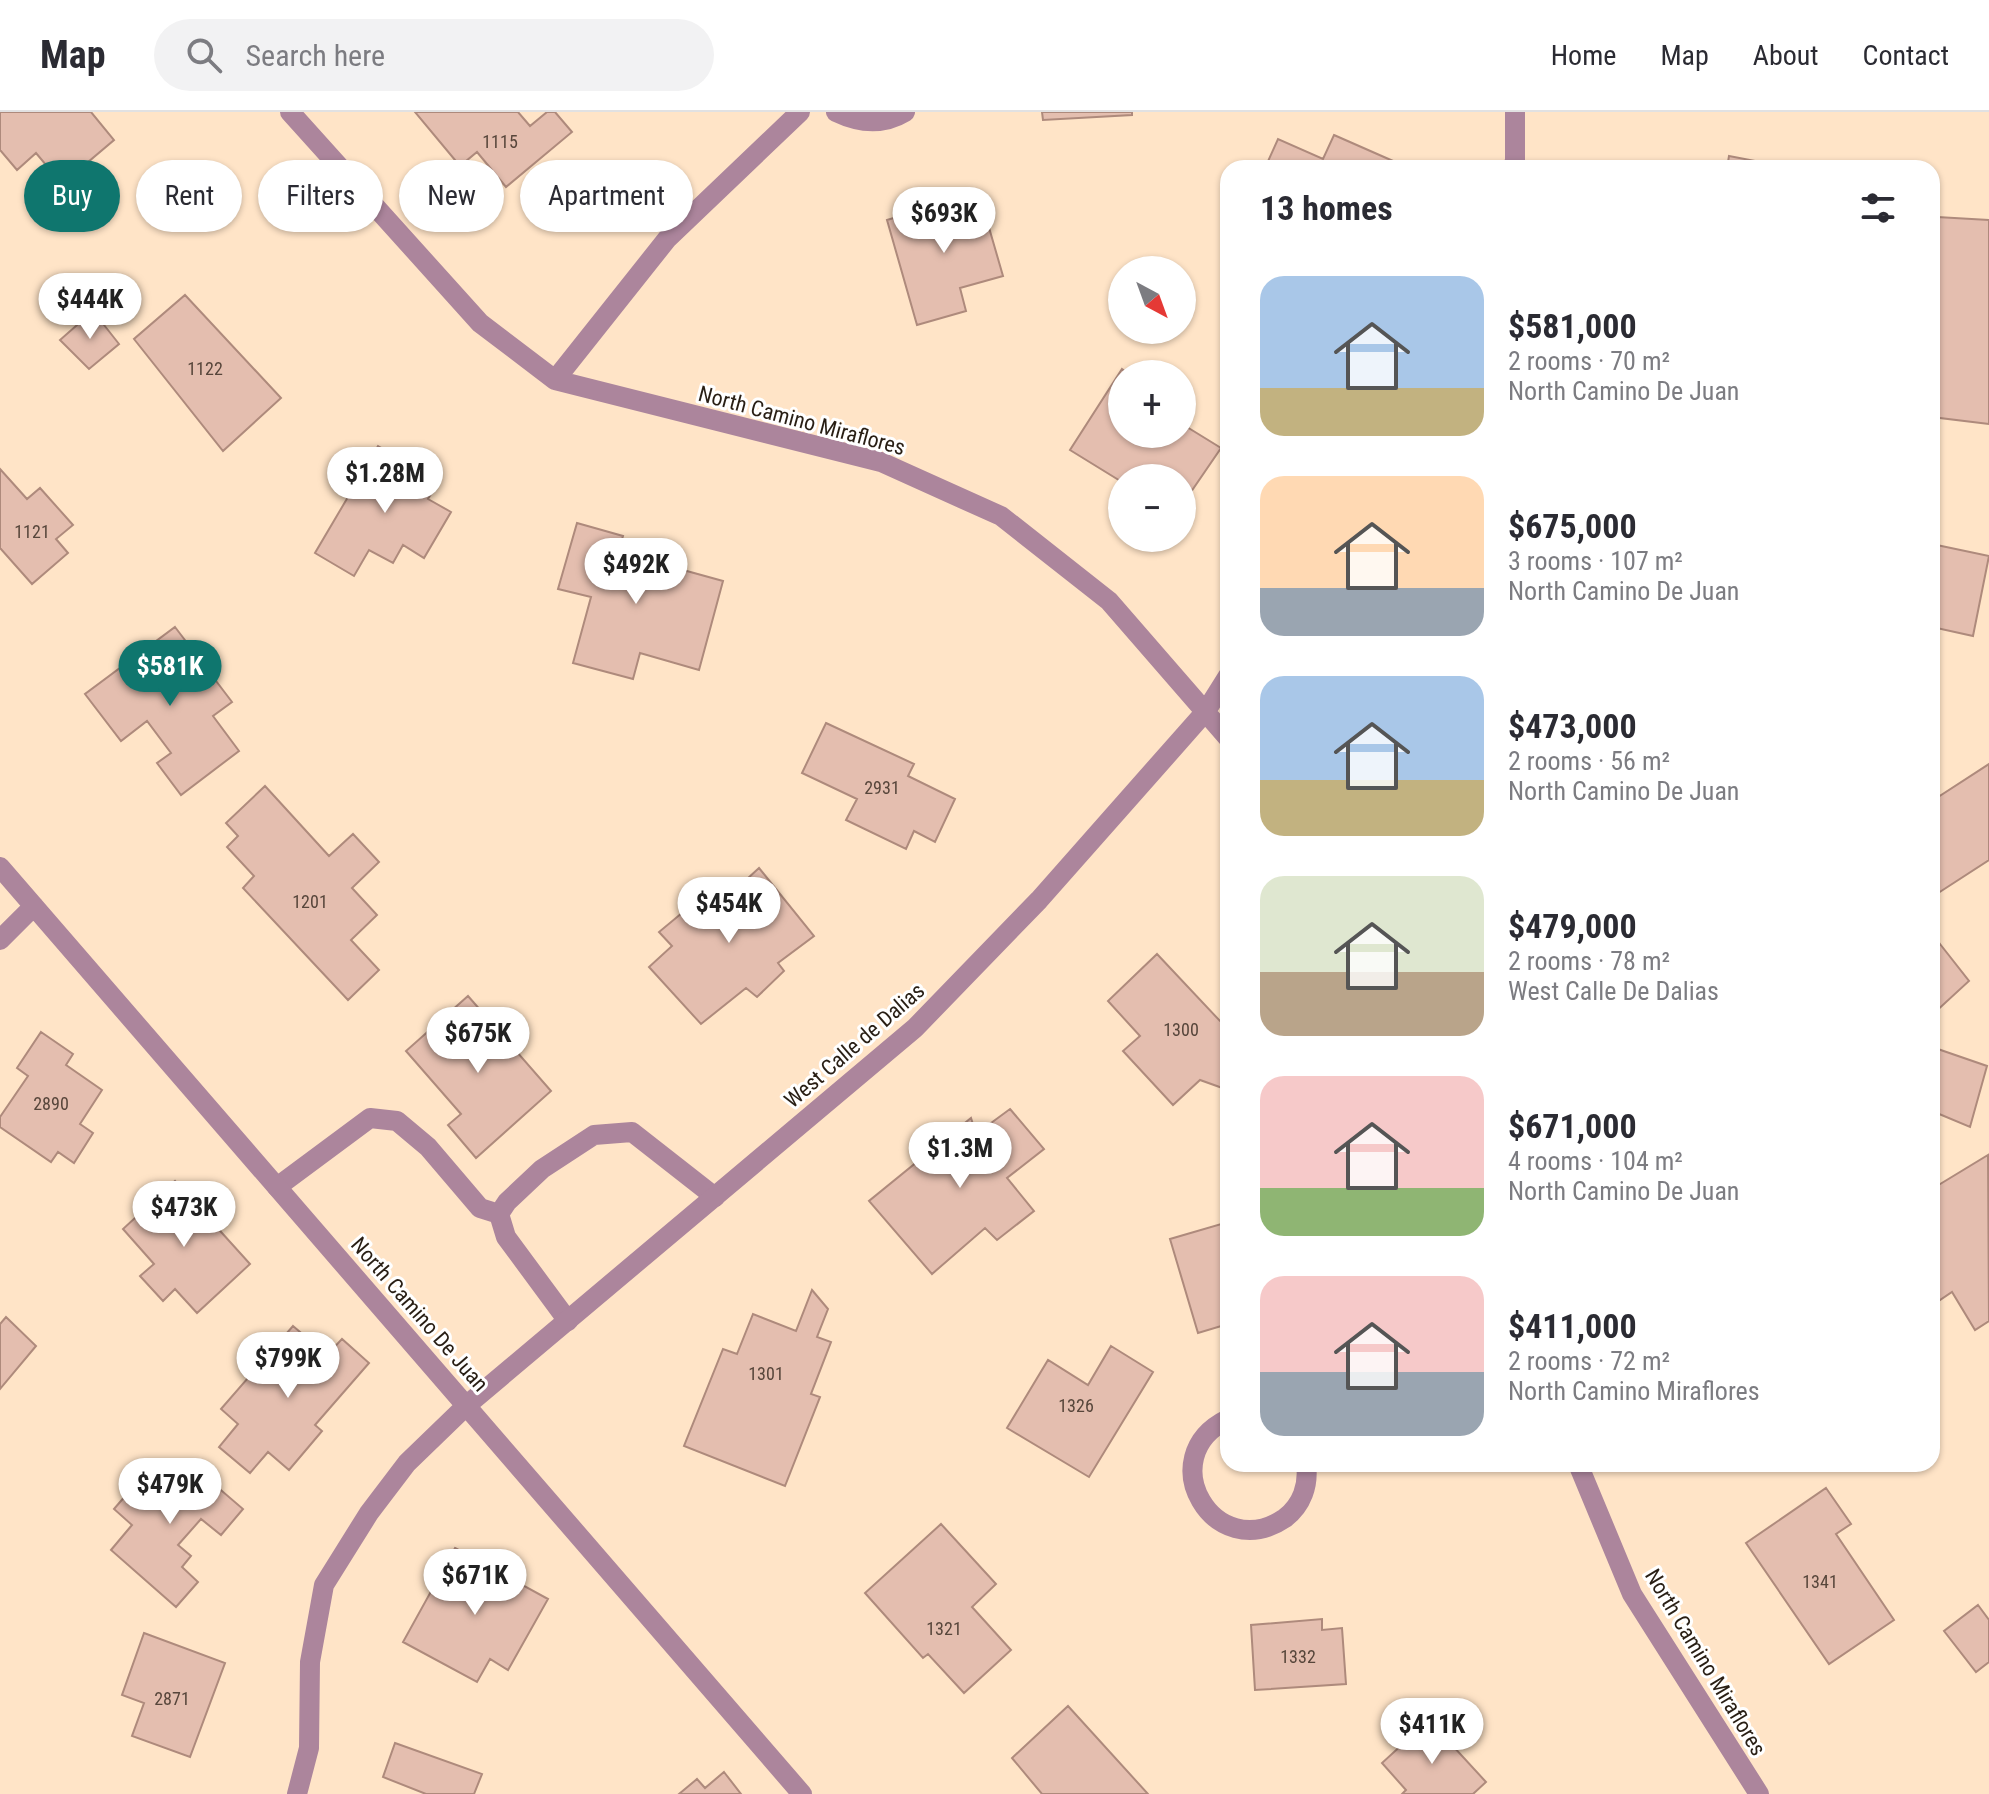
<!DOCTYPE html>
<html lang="en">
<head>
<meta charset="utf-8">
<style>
	body { margin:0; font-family:"Roboto Condensed",sans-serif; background:#f2f2f3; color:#2b2b33; height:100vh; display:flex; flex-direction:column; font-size:30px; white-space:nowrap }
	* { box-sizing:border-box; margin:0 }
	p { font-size:26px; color:#7c7c81 }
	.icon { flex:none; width:44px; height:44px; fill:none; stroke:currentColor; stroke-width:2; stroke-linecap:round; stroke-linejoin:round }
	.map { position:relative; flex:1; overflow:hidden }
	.side { position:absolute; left:1220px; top:48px; width:720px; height:1312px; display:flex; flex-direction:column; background:#fff; border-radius:24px; box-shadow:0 2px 6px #0004 }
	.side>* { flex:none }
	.guide { position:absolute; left:24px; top:48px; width:760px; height:72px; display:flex; gap:16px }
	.needle { width:52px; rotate:139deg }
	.controls { position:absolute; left:1108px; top:144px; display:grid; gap:16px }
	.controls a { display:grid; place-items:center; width:88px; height:88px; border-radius:50%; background:#fff; box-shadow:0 2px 6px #0004; font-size:40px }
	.price { position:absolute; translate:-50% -68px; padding:0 18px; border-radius:28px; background:#fff; color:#222; font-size:26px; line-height:52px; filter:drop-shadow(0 2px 4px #0008) }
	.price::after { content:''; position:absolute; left:50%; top:48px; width:24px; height:18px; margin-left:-12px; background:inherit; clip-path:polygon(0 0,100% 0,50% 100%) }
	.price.selected { background:#0f766e; color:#fff }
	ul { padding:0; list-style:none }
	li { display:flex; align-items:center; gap:24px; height:200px; padding:0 40px }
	li span { display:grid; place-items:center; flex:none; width:224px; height:160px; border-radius:24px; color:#555 }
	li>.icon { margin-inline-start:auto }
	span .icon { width:96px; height:96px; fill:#fffc; stroke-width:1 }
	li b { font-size:34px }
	h2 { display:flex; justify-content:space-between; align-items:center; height:96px; padding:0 40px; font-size:34px }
	.chip { padding:0 28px; border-radius:36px; background:#fff; box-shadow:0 2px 6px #0004; font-size:28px; line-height:72px }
	.chip.selected { background:#0f766e; color:#fff }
	header { display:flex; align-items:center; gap:48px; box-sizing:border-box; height:112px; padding:0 40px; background:#fff; border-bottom:2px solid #e1e1e2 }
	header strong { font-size:38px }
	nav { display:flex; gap:44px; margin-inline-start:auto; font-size:28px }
	.search { width:560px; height:72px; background:#f2f2f3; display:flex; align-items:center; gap:20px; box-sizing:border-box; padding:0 28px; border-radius:44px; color:#7c7c81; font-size:30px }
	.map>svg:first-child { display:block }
	.building { fill:#e4beaf; stroke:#ae8a7c; stroke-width:2 }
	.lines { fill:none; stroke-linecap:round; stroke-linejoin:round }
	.lane { stroke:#ac859c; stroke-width:20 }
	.street { stroke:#ac859c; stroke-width:20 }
	.labels { text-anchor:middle; stroke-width:6; stroke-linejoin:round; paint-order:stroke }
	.number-label { font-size:18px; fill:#57463b }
	.street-label { font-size:22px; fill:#281e14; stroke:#fff }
</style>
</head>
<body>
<header>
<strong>Map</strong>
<div class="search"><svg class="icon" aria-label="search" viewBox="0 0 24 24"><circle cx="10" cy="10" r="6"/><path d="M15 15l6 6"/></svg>Search here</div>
<nav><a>Home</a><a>Map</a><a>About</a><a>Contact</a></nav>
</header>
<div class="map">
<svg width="1989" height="1682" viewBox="0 0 1989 1682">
	<rect width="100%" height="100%" fill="#ffe4c7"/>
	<!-- building -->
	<path class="building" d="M0,0H91L114,28L62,72L36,41L17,58L0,38Z
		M415,0H518L530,14L547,0H555L572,20L506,75L477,40L460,54Z
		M1042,0H1132V3L1043,8Z
		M1334,23L1409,56H1265L1278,27L1323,47Z
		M1729,44L1771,52V56H1727Z
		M979,81L1003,164L960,176L966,199L917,213L887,108Z
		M1937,105L1989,108V312L1932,305V144Z
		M185,183L281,286L223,339L134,227Z
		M93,199L119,232L89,257L60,228Z
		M1122,257L1129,262H1122V322H1182V312L1221,336L1182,393V366H1122V370L1070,338Z
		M378,334L439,369L428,387L451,400L424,446L403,433L393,451L369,438L354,464L315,441Z
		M0,357L27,387L40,376L73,413L56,427L68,441L32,472L0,436Z
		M577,411L623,424L618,440L723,469L699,558L640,541L633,567L573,551L591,485L558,477Z
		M1932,432L1989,444L1973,524L1932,515Z
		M175,515L232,590L213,604L239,639L181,683L157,651L171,641L147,609L121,629L85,582Z
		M826,611L914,652L908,664L955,687L935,730L914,719L906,737L846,708L857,687L802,661Z
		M1989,652V748L1932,785V689Z
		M265,674L329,744L353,722L379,750L352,776L377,803L351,828L379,858L348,888L243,776L254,764L227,735L238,724L226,711Z
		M759,756L814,824L778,851L784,859L757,885L746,876L701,912L649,855L672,834L659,820L723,767L734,779Z
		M1940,832L1969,869L1932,903V839Z
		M1157,842L1220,909L1228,912V978L1200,968L1173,993L1123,939L1140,924L1108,889Z
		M468,884L551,979L476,1046L448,1013L461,1002L406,939Z
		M41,920L73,942L66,953L102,978L80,1012L93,1021L74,1051L58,1040L51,1050L0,1015V1005L28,964L17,956Z
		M1932,935L1987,954L1970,1015L1932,999Z
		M1010,997L1044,1037L1007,1066L1034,1099L997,1128L985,1116L932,1162L869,1089L971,1006L976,1022Z
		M1988,1043L1989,1209L1975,1218L1952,1180L1937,1190L1932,1182V1077Z
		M175,1069L250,1152L197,1201L175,1177L163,1189L140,1164L154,1152L123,1117Z
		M1228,1110V1212L1198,1221L1170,1127Z
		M812,1178L828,1197L817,1225L831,1230L811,1282L820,1285L785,1374L684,1334L723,1237L737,1242L753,1202L796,1219Z
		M6,1205L36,1234L0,1277V1212Z
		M293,1214L327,1243L342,1227L369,1251L315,1313L322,1319L289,1358L268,1340L250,1361L219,1335L238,1312L221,1297Z
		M1111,1234L1153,1260L1089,1365L1007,1316L1048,1248L1088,1273Z
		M187,1349L243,1397L221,1423L201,1407L178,1433L191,1444L182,1455L198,1470L176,1495L111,1438L132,1413L114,1397L151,1354L169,1370Z
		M1826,1376L1851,1412L1836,1422L1894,1508L1829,1552L1746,1431Z
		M941,1412L996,1472L972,1495L1011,1538L964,1581L928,1542L923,1546L865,1481Z
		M455,1436L548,1487L508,1558L490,1547L477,1570L403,1530Z
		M1978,1493L1989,1508V1550L1976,1560L1944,1519Z
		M1322,1507V1518L1342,1516L1346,1572L1255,1578L1251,1513Z
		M144,1521L225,1551L190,1645L132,1624L144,1591L122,1583Z
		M1068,1594L1148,1682H1042L1012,1646Z
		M1429,1608L1486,1670L1473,1682H1402L1406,1678L1382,1651Z
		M395,1631L482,1662L474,1682H426L383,1665Z
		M724,1660L741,1682H679L697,1667L705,1676Z"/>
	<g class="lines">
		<!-- lane -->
		<path class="lane" d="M277,1075L370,1006L397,1009L428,1035L480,1096L499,1102
			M568,1209L506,1125L499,1102L507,1090L542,1057L594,1023L632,1020L715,1085"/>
		<!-- street -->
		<path class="street" d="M290,0L480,211L555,268L881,350L1001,404L1109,489L1228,626
			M836,0C859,11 882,14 905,0
			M1513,56L1515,48V0
			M555,268L667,127L800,0
			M0,755L802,1682
			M0,828L34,794
			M1228,1307C1150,1345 1215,1454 1285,1406C1302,1393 1309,1373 1306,1352
			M1578,1352L1632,1482L1759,1682
			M297,1682L309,1636L310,1550L324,1473L369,1401L407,1351L467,1293L915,916L1039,788L1206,599L1228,564"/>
	</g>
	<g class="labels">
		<!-- number labels -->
		<g class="number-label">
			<text x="500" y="36">1115</text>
			<text x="205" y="263">1122</text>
			<text x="32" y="426">1121</text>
			<text x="882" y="682">2931</text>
			<text x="310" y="796">1201</text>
			<text x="1181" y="924">1300</text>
			<text x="51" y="998">2890</text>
			<text x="766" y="1268">1301</text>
			<text x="1076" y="1300">1326</text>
			<text x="1820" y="1476">1341</text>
			<text x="944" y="1523">1321</text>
			<text x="1298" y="1551">1332</text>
			<text x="172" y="1593">2871</text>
		</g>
		<!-- street labels -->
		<g class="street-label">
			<text transform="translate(802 308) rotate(15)" y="8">North Camino Miraflores</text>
			<text transform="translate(854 933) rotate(-41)" y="8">West Calle de Dalias</text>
			<text transform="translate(420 1202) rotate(49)" y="8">North Camino De Juan</text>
			<text transform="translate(1706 1550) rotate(59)" y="8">North Camino Miraflores</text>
		</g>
	</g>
</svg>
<div class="controls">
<a><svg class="needle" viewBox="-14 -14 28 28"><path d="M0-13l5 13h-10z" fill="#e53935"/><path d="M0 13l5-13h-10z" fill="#7c7c81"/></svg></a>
<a>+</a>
<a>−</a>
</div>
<b class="price" style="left:944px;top:143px">$693K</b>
<b class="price" style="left:90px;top:229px">$444K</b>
<b class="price" style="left:385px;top:403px">$1.28M</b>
<b class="price" style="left:636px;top:494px">$492K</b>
<b class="price selected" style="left:170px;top:596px">$581K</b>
<b class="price" style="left:729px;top:833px">$454K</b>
<b class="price" style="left:478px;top:963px">$675K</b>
<b class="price" style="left:960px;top:1078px">$1.3M</b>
<b class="price" style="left:184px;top:1137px">$473K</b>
<b class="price" style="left:288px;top:1288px">$799K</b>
<b class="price" style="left:170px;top:1414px">$479K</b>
<b class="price" style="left:475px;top:1505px">$671K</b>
<b class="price" style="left:1432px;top:1654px">$411K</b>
<div class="guide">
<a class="chip selected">Buy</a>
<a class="chip">Rent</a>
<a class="chip">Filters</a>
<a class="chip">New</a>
<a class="chip">Apartment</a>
</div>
<section class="side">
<h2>13 homes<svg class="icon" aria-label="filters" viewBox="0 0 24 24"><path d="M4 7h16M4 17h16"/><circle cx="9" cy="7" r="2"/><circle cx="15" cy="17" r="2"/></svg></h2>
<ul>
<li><span style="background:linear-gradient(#a9c7e8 70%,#c2b280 0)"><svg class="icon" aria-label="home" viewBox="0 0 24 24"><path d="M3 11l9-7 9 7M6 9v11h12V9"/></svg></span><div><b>$581,000</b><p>2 rooms · 70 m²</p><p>North Camino De Juan</p></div></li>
<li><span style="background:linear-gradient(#ffd9b3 70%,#9aa5b1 0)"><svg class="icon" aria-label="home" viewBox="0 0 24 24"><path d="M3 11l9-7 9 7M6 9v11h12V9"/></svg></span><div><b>$675,000</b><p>3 rooms · 107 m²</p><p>North Camino De Juan</p></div></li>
<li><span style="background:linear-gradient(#a9c7e8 65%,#c2b280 0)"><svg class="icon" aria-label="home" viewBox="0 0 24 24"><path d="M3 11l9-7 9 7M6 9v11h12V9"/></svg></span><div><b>$473,000</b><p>2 rooms · 56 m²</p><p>North Camino De Juan</p></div></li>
<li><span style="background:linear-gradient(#dfe7d0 60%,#b9a48a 0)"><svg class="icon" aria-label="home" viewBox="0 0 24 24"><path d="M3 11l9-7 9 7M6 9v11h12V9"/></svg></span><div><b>$479,000</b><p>2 rooms · 78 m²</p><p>West Calle De Dalias</p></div></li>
<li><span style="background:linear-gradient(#f6c9c9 70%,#8fb573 0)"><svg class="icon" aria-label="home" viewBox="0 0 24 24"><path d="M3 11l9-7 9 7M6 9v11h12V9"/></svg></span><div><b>$671,000</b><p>4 rooms · 104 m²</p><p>North Camino De Juan</p></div></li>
<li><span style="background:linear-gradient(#f6c9c9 60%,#9aa5b1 0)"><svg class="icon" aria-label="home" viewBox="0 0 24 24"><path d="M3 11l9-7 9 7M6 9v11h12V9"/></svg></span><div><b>$411,000</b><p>2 rooms · 72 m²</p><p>North Camino Miraflores</p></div></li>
</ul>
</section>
</div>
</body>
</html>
